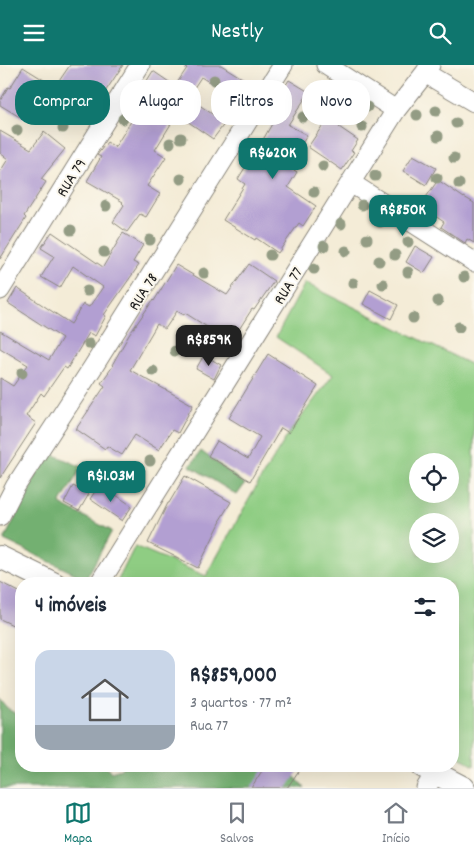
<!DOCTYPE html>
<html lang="pt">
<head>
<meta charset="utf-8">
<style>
	body { margin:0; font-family:Dekko,sans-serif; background:#f6f6f7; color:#1f2937; height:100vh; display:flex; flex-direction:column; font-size:19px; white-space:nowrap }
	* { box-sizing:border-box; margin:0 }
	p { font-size:16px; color:#747a83 }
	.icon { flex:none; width:28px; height:28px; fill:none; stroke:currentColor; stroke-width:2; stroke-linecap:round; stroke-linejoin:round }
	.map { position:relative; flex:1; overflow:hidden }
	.side { position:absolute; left:15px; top:512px; width:444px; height:195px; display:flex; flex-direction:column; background:#fff; border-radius:20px; box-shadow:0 5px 20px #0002 }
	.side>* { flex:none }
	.top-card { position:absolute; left:15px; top:15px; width:445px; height:45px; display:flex; gap:10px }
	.fabs { position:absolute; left:409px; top:388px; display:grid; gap:10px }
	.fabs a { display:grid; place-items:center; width:50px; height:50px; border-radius:50%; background:#fff; box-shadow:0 5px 20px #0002; font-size:25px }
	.price { position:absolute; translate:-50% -42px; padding:0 11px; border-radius:10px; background:#0f766e; color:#fff; font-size:16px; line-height:32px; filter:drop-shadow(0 1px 2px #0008) }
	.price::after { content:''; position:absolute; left:50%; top:30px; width:15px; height:11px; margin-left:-8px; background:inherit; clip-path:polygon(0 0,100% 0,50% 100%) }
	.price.on { background:#222; color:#fff }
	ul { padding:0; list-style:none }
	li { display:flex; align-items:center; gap:15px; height:125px; padding:0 20px }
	li span { display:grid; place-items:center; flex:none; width:140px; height:100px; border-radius:15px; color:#555 }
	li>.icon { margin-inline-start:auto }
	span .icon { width:60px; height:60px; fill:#fffc; stroke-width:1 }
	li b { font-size:21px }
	h2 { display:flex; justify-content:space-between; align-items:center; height:60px; padding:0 20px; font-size:21px }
	.chip { padding:0 18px; border-radius:20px; background:#fff; box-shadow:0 5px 20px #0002; font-size:18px; line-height:45px }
	.chip.on { background:#0f766e; color:#fff }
	header { display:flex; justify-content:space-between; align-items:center; height:65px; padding:0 20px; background:#0f766e; color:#fff; font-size:22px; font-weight:600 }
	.menu { display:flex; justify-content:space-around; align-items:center; height:70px; border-top:1px solid #e0e1e3; background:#fff; font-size:14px; color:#747a83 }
	.menu a { display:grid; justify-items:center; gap:2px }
	.menu .on { color:#0f766e }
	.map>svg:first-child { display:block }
	.green { fill:#8fcd83; stroke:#567450; fill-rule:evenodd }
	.forest { fill:#73b071; stroke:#486646 }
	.building { fill:#b29fd2 }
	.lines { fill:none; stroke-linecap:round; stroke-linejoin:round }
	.minor-casing { stroke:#88847a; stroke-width:21 }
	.tertiary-casing { stroke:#88847a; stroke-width:24 }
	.minor { stroke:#fff; stroke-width:19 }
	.tertiary { stroke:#fff; stroke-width:22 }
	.tree { fill:#939c84 }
	.labels { text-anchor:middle; stroke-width:4; stroke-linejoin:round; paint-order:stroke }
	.street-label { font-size:16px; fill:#1c1c1c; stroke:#fbf7ec }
</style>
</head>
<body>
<header><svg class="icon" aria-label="menu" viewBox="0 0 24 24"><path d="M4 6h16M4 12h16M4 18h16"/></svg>Nestly<svg class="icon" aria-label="search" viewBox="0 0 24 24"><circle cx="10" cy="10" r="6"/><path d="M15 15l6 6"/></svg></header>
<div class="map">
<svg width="474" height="723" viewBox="0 0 474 723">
	<rect width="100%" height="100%" fill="#fbf7ec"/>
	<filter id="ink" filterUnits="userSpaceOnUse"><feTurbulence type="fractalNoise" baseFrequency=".02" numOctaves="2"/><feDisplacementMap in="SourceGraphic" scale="10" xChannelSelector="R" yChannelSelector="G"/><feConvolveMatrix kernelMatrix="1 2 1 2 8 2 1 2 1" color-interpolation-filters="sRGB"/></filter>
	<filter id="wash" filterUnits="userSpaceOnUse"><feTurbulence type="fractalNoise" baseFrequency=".0096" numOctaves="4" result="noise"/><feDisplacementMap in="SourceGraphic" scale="20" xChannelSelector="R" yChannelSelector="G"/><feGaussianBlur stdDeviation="1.12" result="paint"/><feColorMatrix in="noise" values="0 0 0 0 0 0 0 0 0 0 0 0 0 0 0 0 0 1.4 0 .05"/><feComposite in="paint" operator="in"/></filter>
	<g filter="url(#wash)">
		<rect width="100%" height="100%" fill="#f4ecd7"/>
		<!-- green -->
		<path class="green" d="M305,218L474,301V701L453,687L452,626L456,619L452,618V519H116L135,481L206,511L257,420L289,368L333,310L276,272ZM418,396H450V429H418ZM418,456H450V489H418Z"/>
		<!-- forest -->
		<path class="forest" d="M201,386L245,419L237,430L190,401Z
			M48,387L82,402L60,439L112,466L86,514L4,475Z
			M0,634L8,644L21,652V701H106L111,707L121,704L123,701H285L305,723H0Z"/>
		<g id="blocks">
			<!-- building -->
			<path class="building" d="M70,0H123L105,27L96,21L83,40L86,42L76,56L44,33L40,39L34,35L23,54L0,40V36L8,22L10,23L23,2L55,22Z
				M183,0H221L255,21L244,39L201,12L188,32L225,58L213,74L177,49L155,85L166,92L147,121L160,129L146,152L140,149L127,167L113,157L124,140L122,138L123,137L87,116L101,92L97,90L107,77L115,82L135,50L136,51L151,28L143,22L153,6L175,21L187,3Z
				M289,15L309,27L288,60L307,70L289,102L297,107L288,122L316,141L303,161L299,158L278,188L256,173L255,175L223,155L245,119L238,114L259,80H260L281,43L274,38Z
				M333,31L351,43L339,62L358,75L351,86L354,87L342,105L308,82L329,51L323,48Z
				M0,66L31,84L44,67L65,84L41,114L46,117L24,151L26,153L0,194V107L8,94L0,88Z
				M413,90L436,103L426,120L403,106Z
				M438,115L464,133V132L474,138V178L467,174L465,178L441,162L444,157L420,141Z
				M52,167L103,202L123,168L143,180L133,197L139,200L104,250L106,251L95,271L89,268L67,304L64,302L44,331L41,328L26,351L36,358L0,413V313L13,321L28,300L0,283V266L49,295L62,273L8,238L17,223L71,259L83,239L89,242L103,222L73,201L60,223L41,212L54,191L41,183Z
				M415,181L434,192L424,208L406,197Z
				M249,199L274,216L254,245L252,244L231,277L185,248L184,250L177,246L165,264L157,259L130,305L193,340L178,368L172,365L159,385L135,370L122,390L107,381L105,384L76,364L105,321L101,318L113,301L112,300L129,270L153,235L154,236L176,200L227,230Z
				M370,225L398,240L391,254L363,239Z
				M268,289L318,321L289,368L281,363L250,416L208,391L217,376L248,394L260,372L229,353Z
				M204,290L221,300L214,314L196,304Z
				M185,411L231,437L220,455L221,456L198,503L148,478L168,438H169Z
				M100,419L132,441L122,456L90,434Z
				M73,421L89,429L79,446L64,438Z
				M0,517L21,528V564L0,554Z
				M265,701H302L287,723H251Z"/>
		</g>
	</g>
	<g filter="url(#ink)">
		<use href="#blocks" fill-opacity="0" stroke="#88847a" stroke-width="1"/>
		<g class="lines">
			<!-- minor casing -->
			<g class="minor-casing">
				<path id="minor" d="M326,0L396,45
					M425,8L474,37
					M351,118L474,197
					M0,225L140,0
					M0,451L15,422L93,302L283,0
					M99,519L396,45L425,8L430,0
					M426,723L435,708"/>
			</g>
			<!-- tertiary casing -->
			<g class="tertiary-casing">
				<path id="tertiary" d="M0,492L55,519
					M422,701L464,723"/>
			</g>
			<!-- minor -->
			<use href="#minor" class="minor"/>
			<!-- tertiary -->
			<use href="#tertiary" class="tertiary"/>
		</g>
		<!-- trees -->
		<g class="tree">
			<circle cx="214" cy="15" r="5.5"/>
			<circle cx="321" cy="26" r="5.5"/>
			<circle cx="229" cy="41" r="5.5"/>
			<circle cx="367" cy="42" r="5.5"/>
			<circle cx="436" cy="46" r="5.5"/>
			<circle cx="417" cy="50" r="5.5"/>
			<circle cx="42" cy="51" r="5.5"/>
			<circle cx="303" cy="52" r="5.5"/>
			<circle cx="123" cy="54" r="5.5"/>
			<circle cx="456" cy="58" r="5.5"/>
			<circle cx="362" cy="62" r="5.5"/>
			<circle cx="63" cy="63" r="5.5"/>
			<circle cx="17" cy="65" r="5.5"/>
			<circle cx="438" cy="71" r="5.5"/>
			<circle cx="181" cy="73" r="5.5"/>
			<circle cx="170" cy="78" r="5.5"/>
			<circle cx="454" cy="93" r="5.5"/>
			<circle cx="323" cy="101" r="5.5"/>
			<circle cx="375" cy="111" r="5.5"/>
			<circle cx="437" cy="113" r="5.5"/>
			<circle cx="181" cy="114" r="5.5"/>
			<circle cx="459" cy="119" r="5.5"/>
			<circle cx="314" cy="127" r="5.5"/>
			<circle cx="405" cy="138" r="5.5"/>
			<circle cx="362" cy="140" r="5.5"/>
			<circle cx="106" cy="141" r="5.5"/>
			<circle cx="380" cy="157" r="5.5"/>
			<circle cx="341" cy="159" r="5.5"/>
			<circle cx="71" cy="165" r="5.5"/>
			<circle cx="367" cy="174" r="5.5"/>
			<circle cx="150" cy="175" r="5.5"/>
			<circle cx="408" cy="177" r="5.5"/>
			<circle cx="324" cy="181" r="5.5"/>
			<circle cx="346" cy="186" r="5.5"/>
			<circle cx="104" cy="187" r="5.5"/>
			<circle cx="270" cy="190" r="5.5"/>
			<circle cx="395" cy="190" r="5.5"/>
			<circle cx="379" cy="196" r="5.5"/>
			<circle cx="314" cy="204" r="5.5"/>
			<circle cx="408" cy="207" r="5.5"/>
			<circle cx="204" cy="208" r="5.5"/>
			<circle cx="464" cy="212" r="5.5"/>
			<circle cx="353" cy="218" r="5.5"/>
			<circle cx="383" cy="219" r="5.5"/>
			<circle cx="87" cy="226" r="5.5"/>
			<circle cx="438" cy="236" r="5.5"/>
			<circle cx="413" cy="253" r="5.5"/>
			<circle cx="459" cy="262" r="5.5"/>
			<circle cx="183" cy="267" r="5.5"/>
			<circle cx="89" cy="279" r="5.5"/>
			<circle cx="214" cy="281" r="5.5"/>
			<circle cx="175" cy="286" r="5.5"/>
			<circle cx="153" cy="306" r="5.5"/>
			<circle cx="22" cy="308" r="5.5"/>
			<circle cx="150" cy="396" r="5.5"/>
			<circle cx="123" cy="418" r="5.5"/>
		</g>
	</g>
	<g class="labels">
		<!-- street labels -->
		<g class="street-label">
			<text transform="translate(70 112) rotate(-58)" y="6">RUA 79</text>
			<text transform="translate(287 220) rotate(-58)" y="6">RUA 77</text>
			<text transform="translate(142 226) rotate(-58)" y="6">RUA 78</text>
		</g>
	</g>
</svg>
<div class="fabs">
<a><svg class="icon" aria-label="locate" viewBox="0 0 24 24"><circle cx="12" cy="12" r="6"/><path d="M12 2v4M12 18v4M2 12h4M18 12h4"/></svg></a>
<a><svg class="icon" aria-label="layers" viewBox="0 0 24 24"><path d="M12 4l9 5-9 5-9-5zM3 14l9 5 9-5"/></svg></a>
</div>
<b class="price" style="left:273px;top:115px">R$620K</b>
<b class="price" style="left:403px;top:172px">R$850K</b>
<b class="price on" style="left:209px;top:302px">R$859K</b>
<b class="price" style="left:111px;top:438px">R$1.03M</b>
<div class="top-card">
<a class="chip on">Comprar</a>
<a class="chip">Alugar</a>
<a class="chip">Filtros</a>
<a class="chip">Novo</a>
</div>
<section class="side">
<h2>4 imóveis<svg class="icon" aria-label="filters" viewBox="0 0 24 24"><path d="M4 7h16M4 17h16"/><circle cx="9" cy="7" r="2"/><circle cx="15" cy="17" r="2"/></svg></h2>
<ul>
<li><span style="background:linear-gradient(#c9d6e8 75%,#9aa5b1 0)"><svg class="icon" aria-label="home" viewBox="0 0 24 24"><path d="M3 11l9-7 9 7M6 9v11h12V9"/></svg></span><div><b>R$859,000</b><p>3 quartos · 77 m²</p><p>Rua 77</p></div></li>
</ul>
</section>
</div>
<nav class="menu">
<a class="on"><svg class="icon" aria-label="map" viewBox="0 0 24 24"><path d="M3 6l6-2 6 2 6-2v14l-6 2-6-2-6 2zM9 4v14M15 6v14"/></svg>Mapa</a>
<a><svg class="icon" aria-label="saved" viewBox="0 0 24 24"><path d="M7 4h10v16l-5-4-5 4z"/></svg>Salvos</a>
<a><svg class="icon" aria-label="home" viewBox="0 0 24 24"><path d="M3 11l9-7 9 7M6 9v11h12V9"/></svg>Início</a>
</nav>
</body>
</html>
